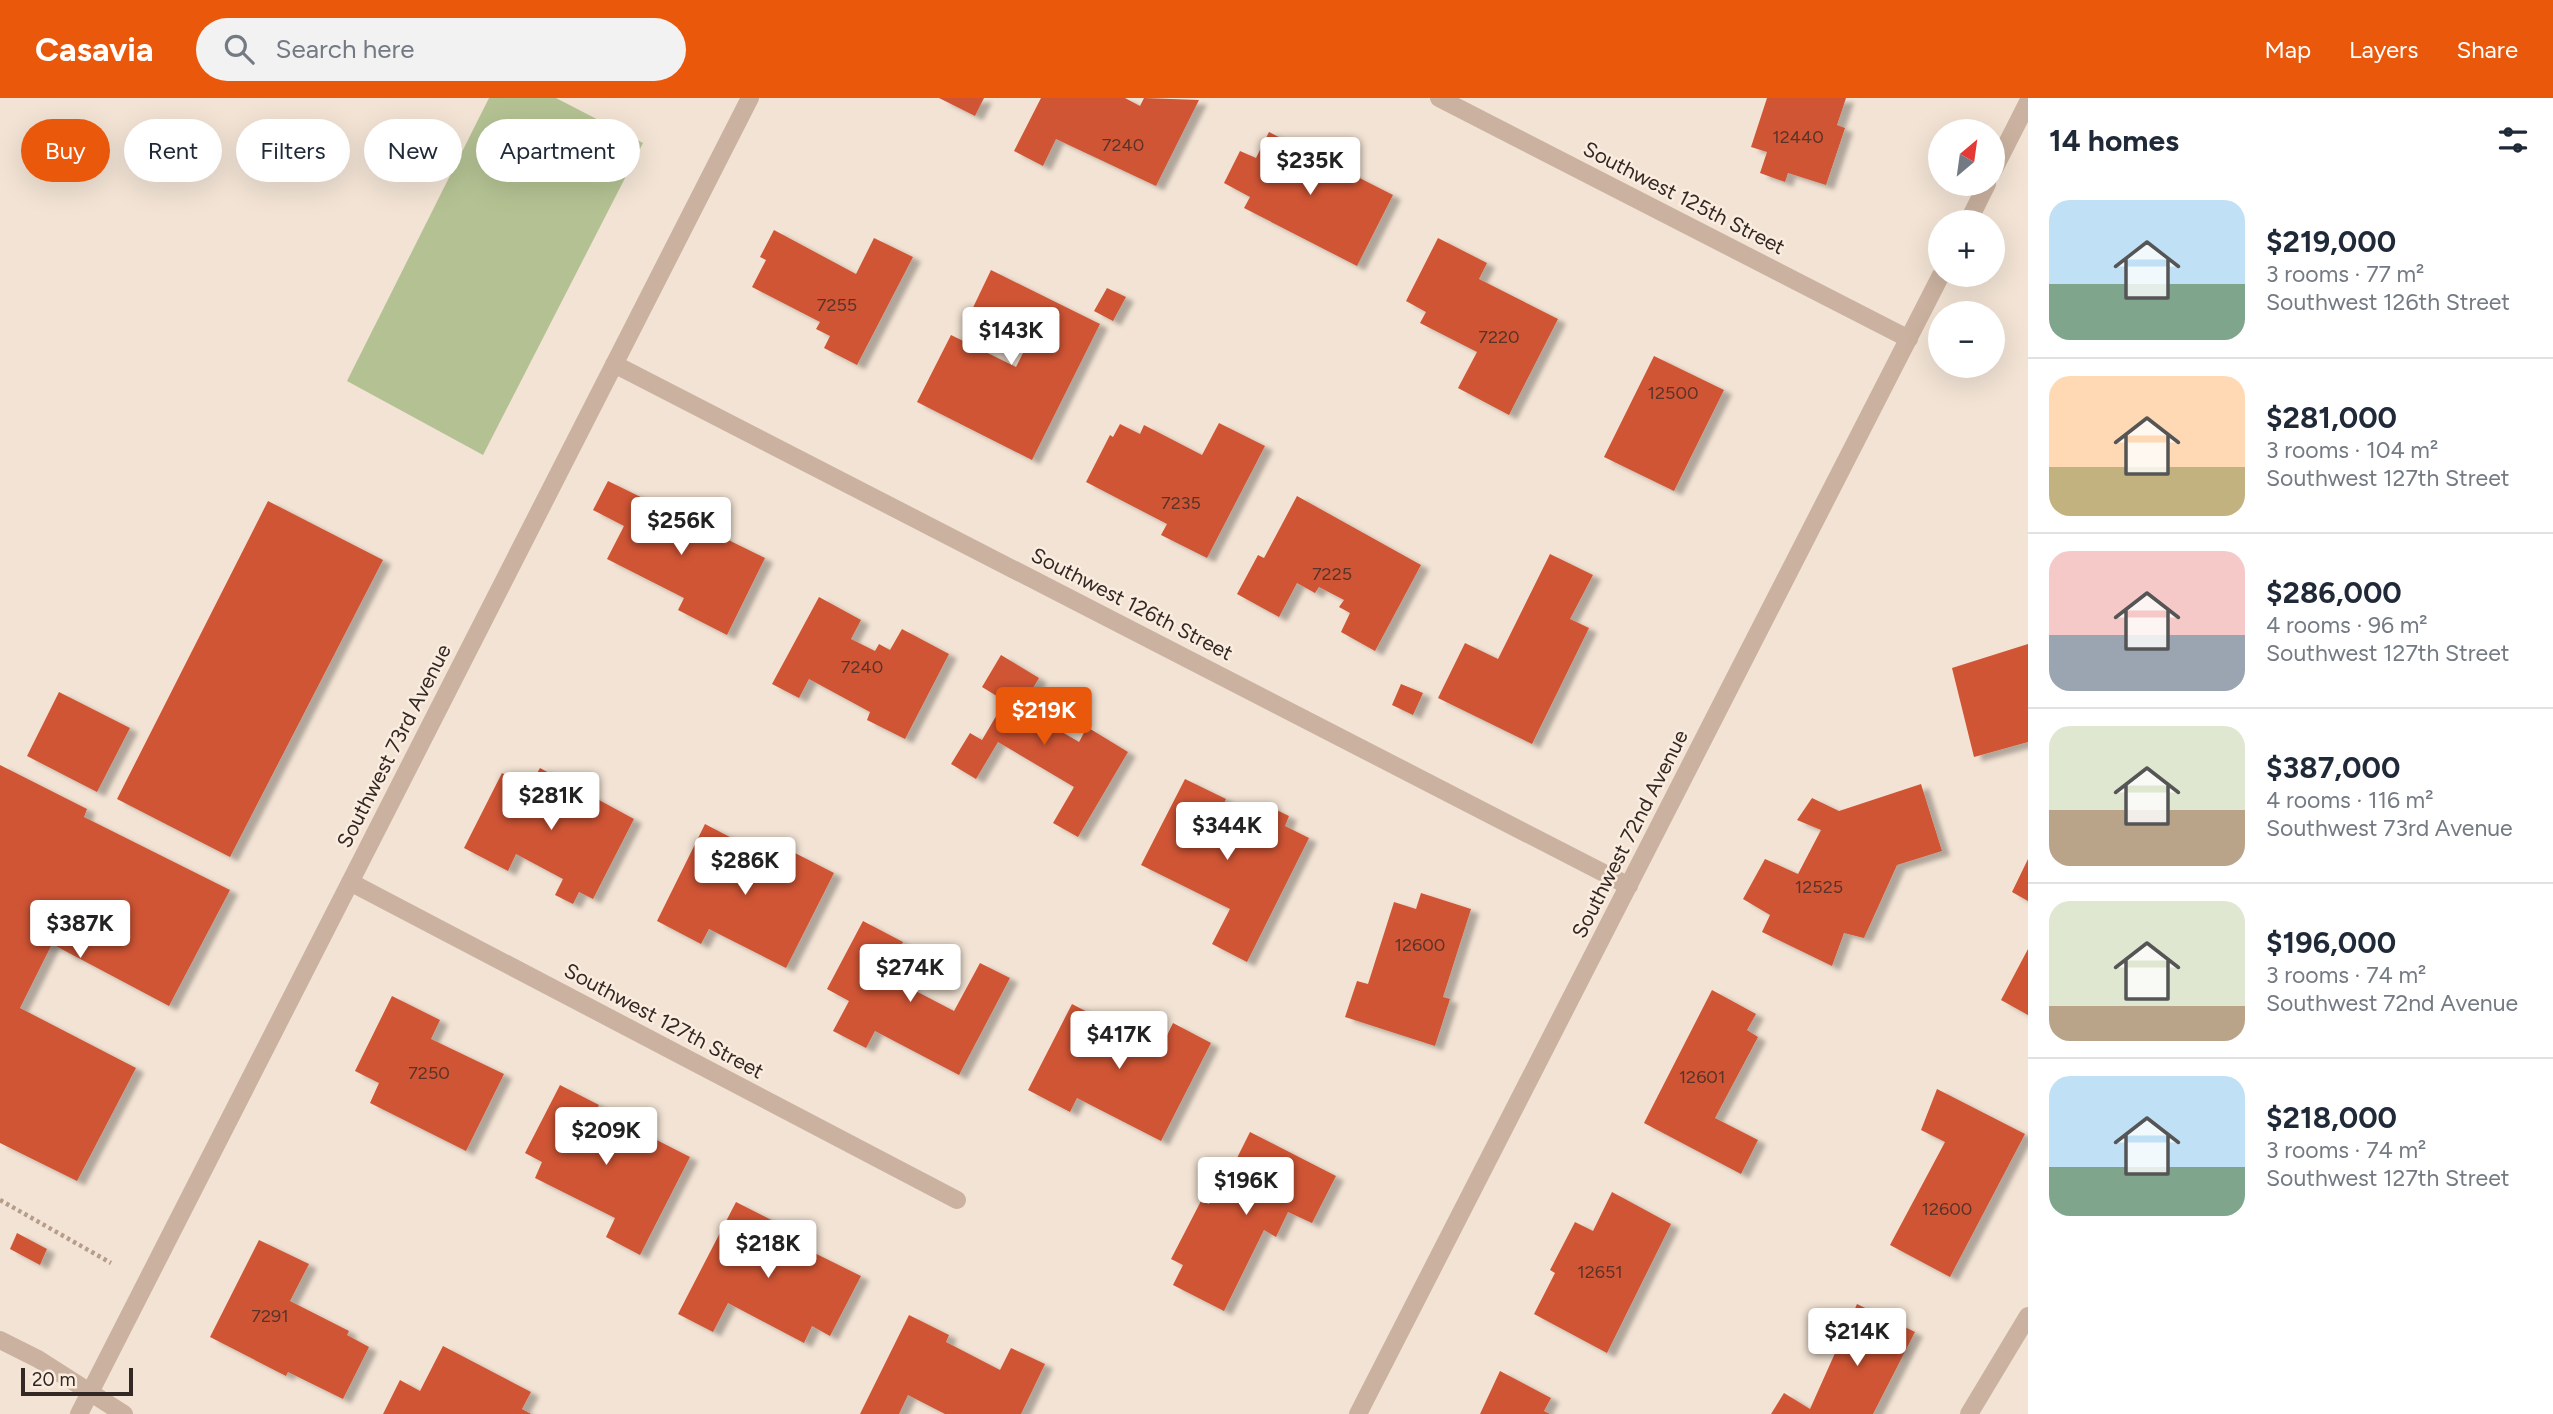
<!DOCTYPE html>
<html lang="en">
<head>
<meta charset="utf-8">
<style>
	body { margin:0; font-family:Figtree,sans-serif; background:#f2f2f3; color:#1f2937; height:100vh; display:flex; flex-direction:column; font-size:26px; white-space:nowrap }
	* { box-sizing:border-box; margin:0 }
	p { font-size:23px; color:#747a83 }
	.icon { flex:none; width:38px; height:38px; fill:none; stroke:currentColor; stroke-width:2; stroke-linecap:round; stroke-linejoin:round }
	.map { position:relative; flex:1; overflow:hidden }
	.details { display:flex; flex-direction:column; background:#fff; width:525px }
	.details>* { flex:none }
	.top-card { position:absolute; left:21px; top:21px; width:665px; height:63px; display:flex; gap:14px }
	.needle { width:46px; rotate:29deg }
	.tools { position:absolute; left:1928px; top:21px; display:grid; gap:14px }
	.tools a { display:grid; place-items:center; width:77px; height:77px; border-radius:50%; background:#fff; box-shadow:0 7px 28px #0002; font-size:35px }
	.scale { position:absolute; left:21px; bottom:18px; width:112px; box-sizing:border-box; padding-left:7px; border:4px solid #342824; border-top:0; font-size:19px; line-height:24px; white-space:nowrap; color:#342824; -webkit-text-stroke:5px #faede0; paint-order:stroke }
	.price { position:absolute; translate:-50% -60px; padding:0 16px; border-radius:7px; background:#fff; color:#222; font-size:23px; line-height:46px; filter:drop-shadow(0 2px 4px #0008) }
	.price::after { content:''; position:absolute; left:50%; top:42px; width:21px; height:16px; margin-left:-10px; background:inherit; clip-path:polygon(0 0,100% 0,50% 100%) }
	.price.on { background:#ea580c; color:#fff }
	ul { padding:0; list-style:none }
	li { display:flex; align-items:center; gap:21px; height:175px; padding:0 21px }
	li+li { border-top:2px solid #e0e1e3 }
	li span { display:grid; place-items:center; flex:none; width:196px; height:140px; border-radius:21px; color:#555 }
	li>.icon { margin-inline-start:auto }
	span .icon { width:84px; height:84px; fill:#fffc; stroke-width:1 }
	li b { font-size:30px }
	h2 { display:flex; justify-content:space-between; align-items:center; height:84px; padding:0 21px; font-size:30px }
	.chip { padding:0 24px; border-radius:32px; background:#fff; box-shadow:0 7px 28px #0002; font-size:24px; line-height:63px }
	.chip.on { background:#ea580c; color:#fff }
	header { display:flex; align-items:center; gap:42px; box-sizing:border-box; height:98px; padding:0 35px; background:#ea580c; color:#fff }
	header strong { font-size:33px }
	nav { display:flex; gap:38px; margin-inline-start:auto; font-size:24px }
	.search { width:490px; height:63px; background:#f2f2f3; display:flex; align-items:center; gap:18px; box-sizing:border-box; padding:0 24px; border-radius:38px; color:#747a83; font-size:26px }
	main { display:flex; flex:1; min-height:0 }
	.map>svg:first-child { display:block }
	.pitch { fill:#b4c293 }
	.building { fill:#d05534; filter:url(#shadow) }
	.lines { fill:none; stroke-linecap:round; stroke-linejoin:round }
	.path { stroke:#b79c8a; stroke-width:4.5; stroke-dasharray:3.5 3.5; stroke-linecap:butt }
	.minor { stroke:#cbb2a0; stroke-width:18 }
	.labels { text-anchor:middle; stroke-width:5; stroke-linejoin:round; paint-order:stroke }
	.number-label { font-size:18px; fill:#5b3328 }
	.street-label { font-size:21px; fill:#342824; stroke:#faede0 }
</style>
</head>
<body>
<header>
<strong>Casavia</strong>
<div class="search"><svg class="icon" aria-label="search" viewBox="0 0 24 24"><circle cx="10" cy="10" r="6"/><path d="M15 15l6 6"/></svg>Search here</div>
<nav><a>Map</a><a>Layers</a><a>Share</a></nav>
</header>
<main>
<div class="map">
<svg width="2028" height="1316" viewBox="0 0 2028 1316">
	<defs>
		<filter id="shadow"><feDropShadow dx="8" dy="4.5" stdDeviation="2" flood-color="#0004"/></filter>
	</defs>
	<rect width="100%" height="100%" fill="#f2e3d4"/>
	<!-- pitch -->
	<path class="pitch" d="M489,0H556L643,45L483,357L347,283Z"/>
	<!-- building -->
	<path class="building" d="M939,0H984L975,18Z
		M1041,0H1125L1140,8L1144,0L1199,2L1156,88L1056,41L1043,68L1014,53Z
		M1767,0H1846L1837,27L1845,30L1826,87L1788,75L1785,84L1760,75L1767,54L1751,49Z
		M1269,34L1393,97L1357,168L1244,110L1250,99L1224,85L1240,53L1256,60Z
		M774,132L856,176L874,140L913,159L857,267L824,250L830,238L816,231L820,224L752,189L766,162L760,159Z
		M1438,140L1487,165L1479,181L1558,221L1509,317L1458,290L1477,254L1420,225L1426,214L1406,203Z
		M991,172L1100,226L1032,362L917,304L951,237L1016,269L1026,249L968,220Z
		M1107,190L1126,199L1113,223L1094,213Z
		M1654,258L1724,292L1674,393L1604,359Z
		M1219,325L1265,348L1207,460L1161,437L1167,426L1086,384L1110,337L1113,339L1120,326L1140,336L1144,327L1202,357Z
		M608,383L765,460L727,537L678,512L684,500L607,461L624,428L593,412Z
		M1297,398L1421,467L1375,553L1341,534L1350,515L1339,509L1344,502L1319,489L1315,495L1297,485L1279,519L1237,496L1258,457L1264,460Z
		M268,403L383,462L230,759L117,701Z
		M1550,456L1593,477L1570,521L1589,530L1532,646L1438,600L1465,545L1498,561Z
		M819,499L861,522L851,541L875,553L879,546L890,552L902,531L949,556L905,641L867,622L870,614L809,581L799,600L772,586Z
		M2028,546V644L1974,659L1952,570Z
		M1001,557L1039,580L1021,610L1079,644L1087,629L1128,654L1078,739L1053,725L1074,689L998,644L976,681L951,666L970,635L982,642L1005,603L982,589Z
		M1401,586L1423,595L1413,617L1392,607Z
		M59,594L130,630L97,694L27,658Z
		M0,667L87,711L84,719L230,792L169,908L52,846L20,910L136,970L77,1083L0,1045Z
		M540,670L634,721L593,801L579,794L573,806L555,797L563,781L516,756L508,773L464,750L502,675L529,689Z
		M1185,681L1226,701L1219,715L1255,734L1268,708L1289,718L1285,728L1309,740L1247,864L1212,846L1230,811L1141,767Z
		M1921,686L1942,753L1897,767L1864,840L1844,835L1832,868L1762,834L1770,817L1743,801L1765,761L1798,776L1821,732L1797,722L1812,700L1839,713Z
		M705,726L787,769L795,755L834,775L786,870L709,831L701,846L657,823Z
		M2028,761V803L2012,794Z
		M1421,795L1471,811L1443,899L1450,901L1435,948L1345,919L1357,883L1368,886L1394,804L1416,811Z
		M863,823L903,844L885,877L954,913L980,865L1010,880L959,977L875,933L866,950L833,933L849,903L827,891Z
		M2028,851V917L2001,902Z
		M1712,892L1756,916L1747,932L1758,939L1715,1020L1758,1042L1741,1076L1644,1025Z
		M392,898L440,922L431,941L504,976L466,1053L370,1005L379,985L355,973Z
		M1072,906L1160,952L1173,925L1211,945L1161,1043L1077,1000L1070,1014L1028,992Z
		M560,987L599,1007L593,1018L638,1041L641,1034L690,1059L640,1157L606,1139L615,1120L535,1080L542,1064L525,1055Z
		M1937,991L2025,1036L1950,1179L1890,1147L1945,1044L1921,1032Z
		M1250,1034L1336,1078L1312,1125L1288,1114L1276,1139L1264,1132L1224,1213L1173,1187L1183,1167L1171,1161L1201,1103L1209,1106L1228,1068L1232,1070Z
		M1612,1094L1671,1126L1607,1255L1534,1216L1555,1175L1550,1172L1575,1124L1593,1133Z
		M736,1104L789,1131L784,1140L861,1178L830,1238L812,1228L804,1245L728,1205L713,1234L678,1216Z
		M17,1135L47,1151L40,1167L10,1151Z
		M259,1142L309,1166L290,1203L349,1233L347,1237L369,1249L343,1301L288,1274L286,1278L210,1239Z
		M1857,1206L1915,1234L1873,1316H1771L1784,1295L1810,1311Z
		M909,1217L949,1237L946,1244L1000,1272L1011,1250L1045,1266L1021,1316H945L908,1297L899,1316H860Z
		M443,1248L531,1294L522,1311L531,1316H383L400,1282L420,1293Z
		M1500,1273L1551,1300L1544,1313L1550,1316H1480Z"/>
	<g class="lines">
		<!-- path -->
		<path class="path" d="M0,1102L111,1165"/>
		<!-- minor -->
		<path class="minor" d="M1439,0L1909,241
			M1993,73L2028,4
			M1968,124L1987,86
			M614,266L1629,788
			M350,784L957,1102
			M0,1242L38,1261L124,1316
			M79,1316L750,0
			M1358,1316L1941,177
			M1969,1316L2028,1218"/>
	</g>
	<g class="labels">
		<!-- number labels -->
		<g class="number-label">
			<text x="1798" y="45">12440</text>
			<text x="1123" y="53">7240</text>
			<text x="837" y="213">7255</text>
			<text x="1499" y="245">7220</text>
			<text x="1673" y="301">12500</text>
			<text x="1181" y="411">7235</text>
			<text x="1332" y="482">7225</text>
			<text x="862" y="575">7240</text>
			<text x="1819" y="795">12525</text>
			<text x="1420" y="853">12600</text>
			<text x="429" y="981">7250</text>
			<text x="1702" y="985">12601</text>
			<text x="1947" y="1117">12600</text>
			<text x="1600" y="1180">12651</text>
			<text x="270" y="1224">7291</text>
		</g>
		<!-- street labels -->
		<g class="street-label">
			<text transform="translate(1684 100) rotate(27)" y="7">Southwest 125th Street</text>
			<text transform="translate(1132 506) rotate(27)" y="7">Southwest 126th Street</text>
			<text transform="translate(394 648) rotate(-63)" y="7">Southwest 73rd Avenue</text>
			<text transform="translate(1630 736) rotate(-63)" y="7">Southwest 72nd Avenue</text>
			<text transform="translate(664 923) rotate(28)" y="7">Southwest 127th Street</text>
		</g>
	</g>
</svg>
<div class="tools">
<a><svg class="needle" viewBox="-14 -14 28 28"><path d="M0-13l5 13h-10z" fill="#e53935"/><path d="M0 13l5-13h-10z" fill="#747a83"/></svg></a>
<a>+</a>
<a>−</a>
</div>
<div class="scale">20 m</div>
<b class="price" style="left:1310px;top:99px">$235K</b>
<b class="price" style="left:1011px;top:269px">$143K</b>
<b class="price" style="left:681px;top:459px">$256K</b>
<b class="price on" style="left:1044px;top:649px">$219K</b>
<b class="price" style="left:551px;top:734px">$281K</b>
<b class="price" style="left:1227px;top:764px">$344K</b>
<b class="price" style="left:745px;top:799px">$286K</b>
<b class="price" style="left:80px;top:862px">$387K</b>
<b class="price" style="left:910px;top:906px">$274K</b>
<b class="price" style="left:1119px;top:973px">$417K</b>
<b class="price" style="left:606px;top:1069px">$209K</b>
<b class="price" style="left:1246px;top:1119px">$196K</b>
<b class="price" style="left:768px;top:1182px">$218K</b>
<b class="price" style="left:1857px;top:1270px">$214K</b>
<div class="top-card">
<a class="chip on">Buy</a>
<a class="chip">Rent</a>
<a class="chip">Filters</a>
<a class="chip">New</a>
<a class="chip">Apartment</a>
</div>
</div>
<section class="details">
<h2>14 homes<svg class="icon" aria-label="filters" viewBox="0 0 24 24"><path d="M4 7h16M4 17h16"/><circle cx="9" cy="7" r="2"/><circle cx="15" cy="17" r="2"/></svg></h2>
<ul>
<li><span style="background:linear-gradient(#bfe0f5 60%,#7fa58c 0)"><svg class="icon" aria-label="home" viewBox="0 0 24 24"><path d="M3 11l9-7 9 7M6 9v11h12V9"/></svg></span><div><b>$219,000</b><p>3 rooms · 77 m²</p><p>Southwest 126th Street</p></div></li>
<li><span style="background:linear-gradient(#ffd9b3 65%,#c2b280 0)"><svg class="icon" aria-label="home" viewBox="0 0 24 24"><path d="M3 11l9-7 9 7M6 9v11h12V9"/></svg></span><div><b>$281,000</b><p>3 rooms · 104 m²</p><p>Southwest 127th Street</p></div></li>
<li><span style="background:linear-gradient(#f6c9c9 60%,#9aa5b1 0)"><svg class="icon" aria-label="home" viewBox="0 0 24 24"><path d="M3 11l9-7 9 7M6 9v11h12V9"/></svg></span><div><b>$286,000</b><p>4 rooms · 96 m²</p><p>Southwest 127th Street</p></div></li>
<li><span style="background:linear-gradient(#dfe7d0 60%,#b9a48a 0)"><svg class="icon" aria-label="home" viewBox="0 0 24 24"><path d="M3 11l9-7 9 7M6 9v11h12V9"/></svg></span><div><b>$387,000</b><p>4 rooms · 116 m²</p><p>Southwest 73rd Avenue</p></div></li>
<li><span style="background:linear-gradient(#dfe7d0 75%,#b9a48a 0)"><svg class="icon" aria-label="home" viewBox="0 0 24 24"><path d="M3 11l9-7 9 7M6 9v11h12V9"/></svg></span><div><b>$196,000</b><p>3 rooms · 74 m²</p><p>Southwest 72nd Avenue</p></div></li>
<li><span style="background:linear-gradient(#bfe0f5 65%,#7fa58c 0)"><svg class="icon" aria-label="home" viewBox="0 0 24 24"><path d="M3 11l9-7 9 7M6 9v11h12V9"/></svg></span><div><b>$218,000</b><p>3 rooms · 74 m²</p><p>Southwest 127th Street</p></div></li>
</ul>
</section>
</main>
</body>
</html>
